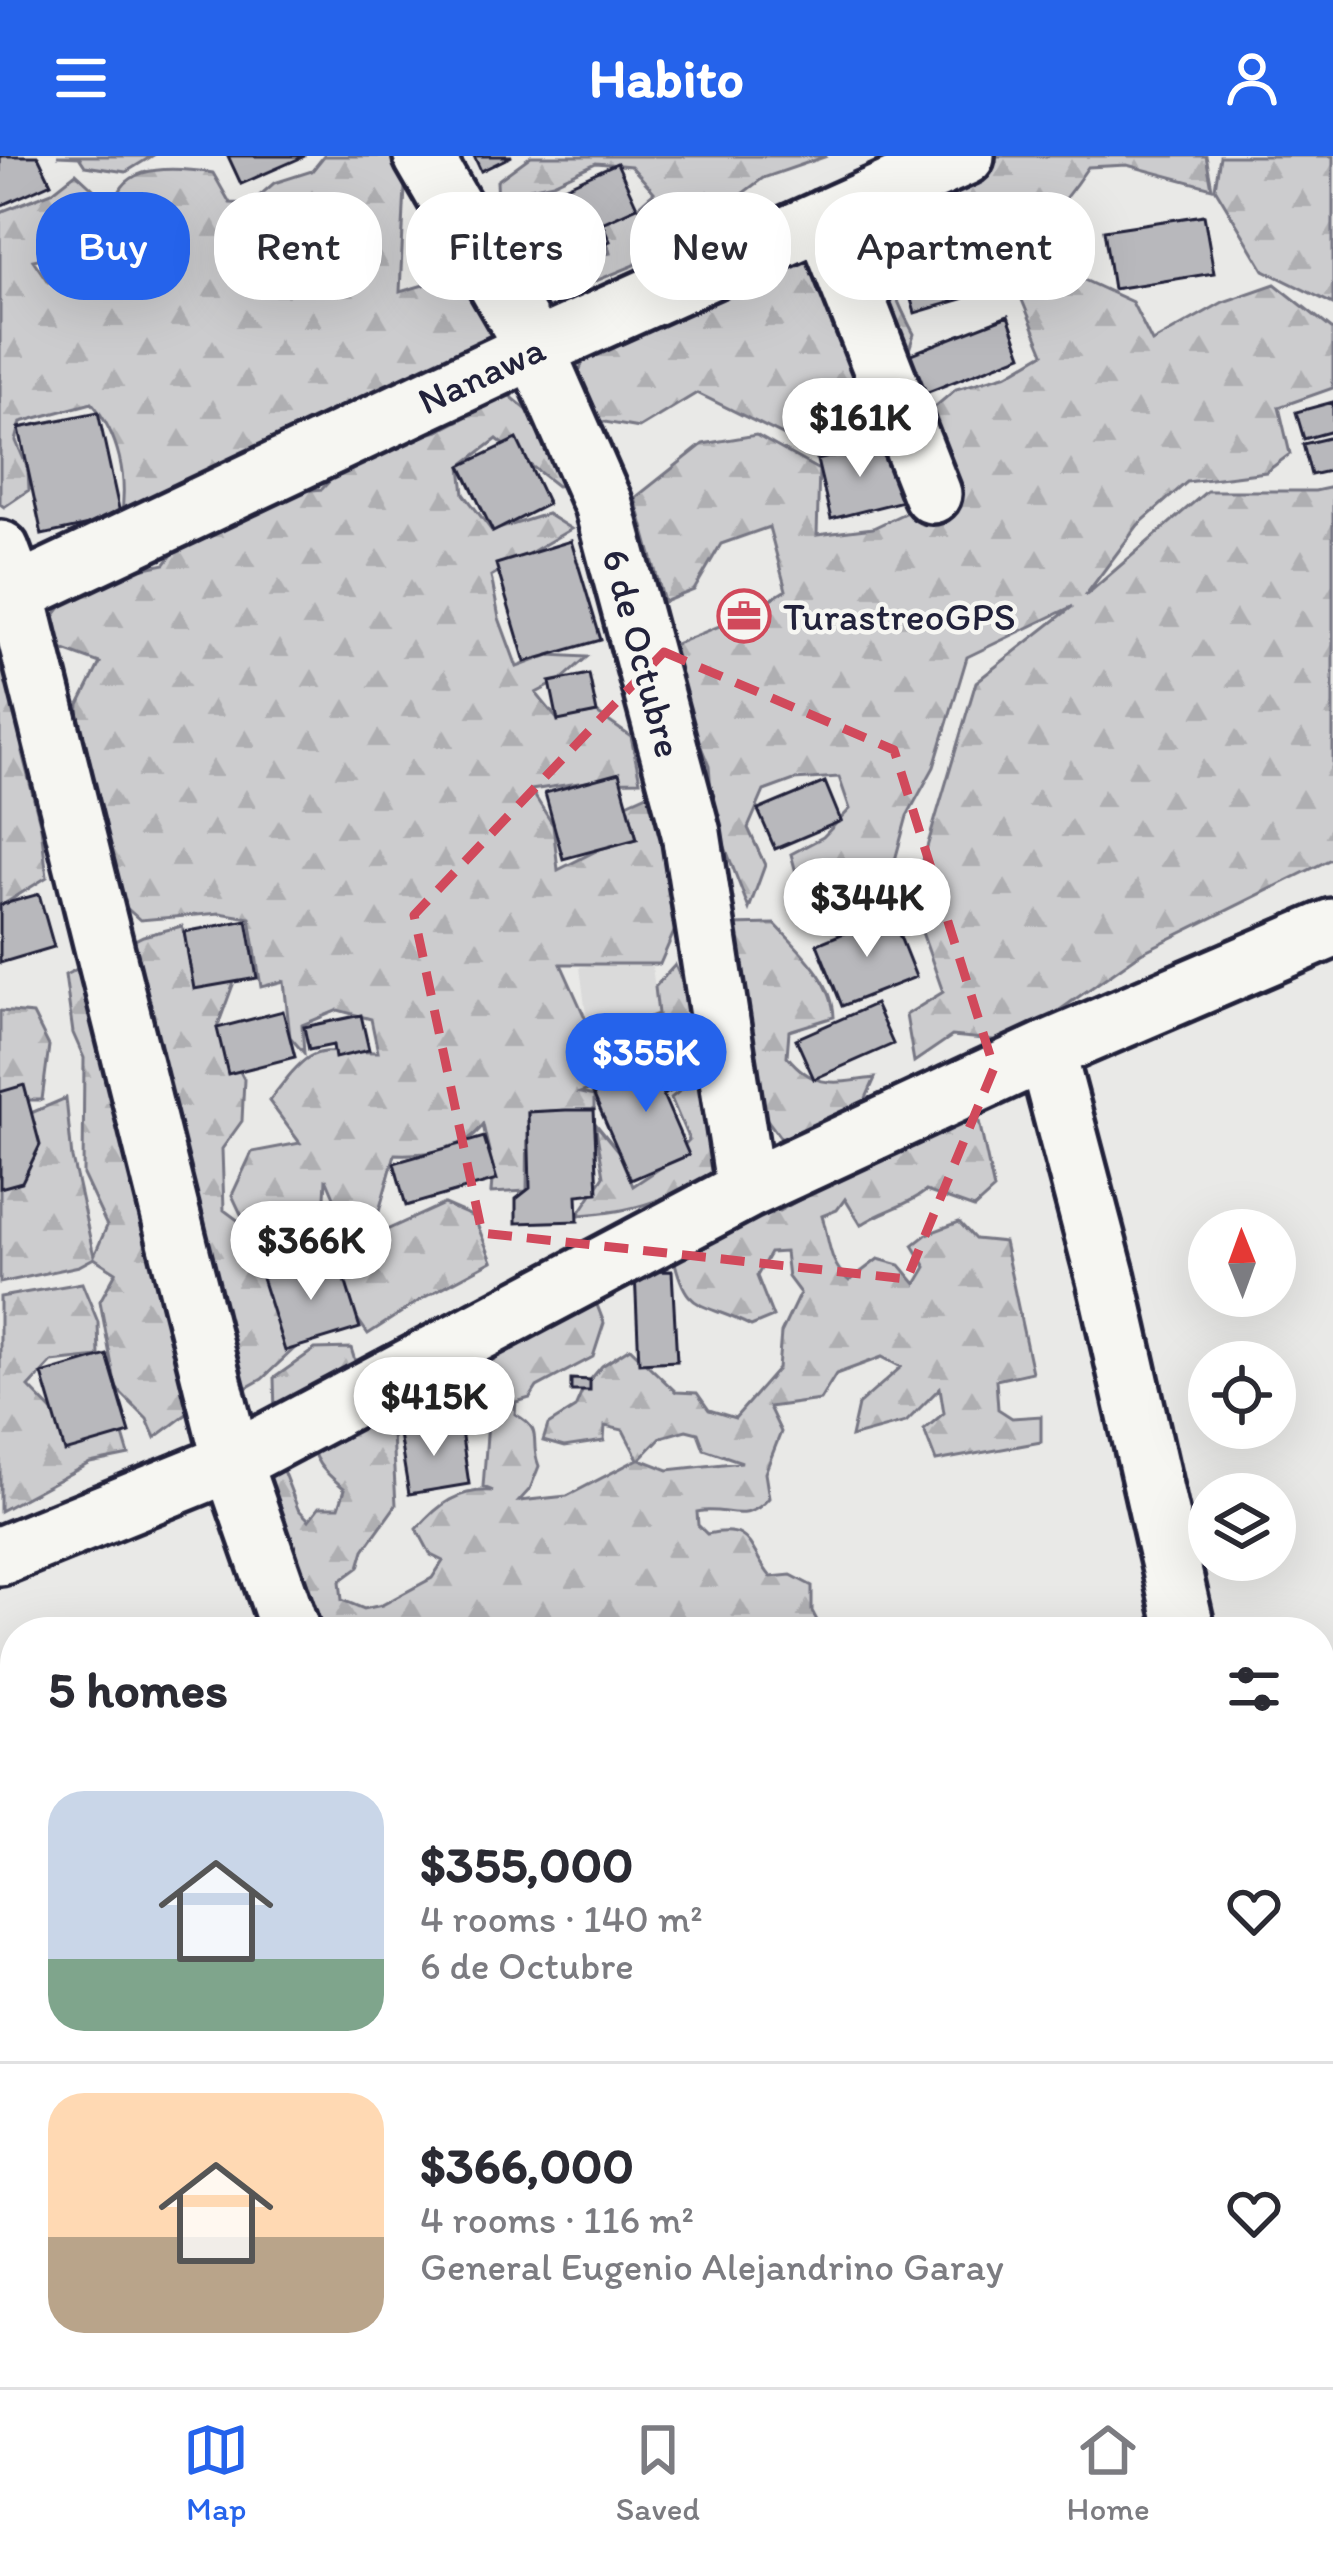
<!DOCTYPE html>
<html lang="en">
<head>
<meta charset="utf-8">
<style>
	body { margin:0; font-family:Itim,sans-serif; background:#f7f7f7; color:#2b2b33; height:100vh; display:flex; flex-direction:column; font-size:45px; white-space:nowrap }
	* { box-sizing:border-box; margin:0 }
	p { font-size:39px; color:#7c7c81 }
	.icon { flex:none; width:66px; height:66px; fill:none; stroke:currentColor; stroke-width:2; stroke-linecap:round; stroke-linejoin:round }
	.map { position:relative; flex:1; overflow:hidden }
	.details { position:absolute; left:0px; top:1461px; width:1335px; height:771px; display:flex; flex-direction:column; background:#fff; border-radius:48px 48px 0 0; box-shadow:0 12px 48px #0002 }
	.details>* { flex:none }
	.hud { position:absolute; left:36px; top:36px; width:1263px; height:108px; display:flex; gap:24px }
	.needle { width:78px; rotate:359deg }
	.buttons { position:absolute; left:1188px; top:1053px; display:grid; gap:24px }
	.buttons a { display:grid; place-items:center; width:108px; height:108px; border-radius:50%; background:#fff; box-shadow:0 12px 48px #0002; font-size:60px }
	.price { position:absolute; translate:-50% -102px; padding:0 27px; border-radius:42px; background:#fff; color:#222; font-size:39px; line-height:78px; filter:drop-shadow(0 3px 6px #0008) }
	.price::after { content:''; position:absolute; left:50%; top:72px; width:36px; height:27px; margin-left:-18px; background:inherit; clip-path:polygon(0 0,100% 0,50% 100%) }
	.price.current { background:#2563eb; color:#fff }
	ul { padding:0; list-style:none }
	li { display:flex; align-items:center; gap:36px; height:300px; padding:0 48px }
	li+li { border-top:3px solid #e1e1e2 }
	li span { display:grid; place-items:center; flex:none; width:336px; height:240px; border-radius:36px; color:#555 }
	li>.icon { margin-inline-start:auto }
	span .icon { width:144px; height:144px; fill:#fffc; stroke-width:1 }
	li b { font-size:51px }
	h2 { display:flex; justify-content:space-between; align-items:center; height:144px; padding:0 48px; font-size:51px }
	.tag { padding:0 42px; border-radius:48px; background:#fff; box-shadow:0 12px 48px #0002; font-size:42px; line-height:108px }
	.tag.current { background:#2563eb; color:#fff }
	header { display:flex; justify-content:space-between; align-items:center; height:156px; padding:0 48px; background:#2563eb; color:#fff; font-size:54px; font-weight:700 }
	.tabs { display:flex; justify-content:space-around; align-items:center; height:168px; border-top:3px solid #e1e1e2; background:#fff; font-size:33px; color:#7c7c81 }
	.tabs a { display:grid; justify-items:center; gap:6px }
	.tabs .current { color:#2563eb }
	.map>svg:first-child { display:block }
	.built { fill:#dadada }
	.forest { fill:url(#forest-firs); stroke:#777784; stroke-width:3; fill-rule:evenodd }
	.building { fill:#b8b8bc; stroke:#22223b; stroke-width:3 }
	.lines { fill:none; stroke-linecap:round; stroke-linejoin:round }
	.minor-casing { stroke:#22223b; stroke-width:66 }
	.minor { stroke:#f6f6f2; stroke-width:57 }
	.marked { fill:none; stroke:#d1495b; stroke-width:9; stroke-dasharray:24 15; stroke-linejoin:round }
	.labels { text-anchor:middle; stroke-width:9; stroke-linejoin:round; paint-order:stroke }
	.street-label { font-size:39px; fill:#22223b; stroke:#f6f6f2 }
	.poi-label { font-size:39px; fill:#22223b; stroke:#f6f6f2; text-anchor:start }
</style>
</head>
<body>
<header><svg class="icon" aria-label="menu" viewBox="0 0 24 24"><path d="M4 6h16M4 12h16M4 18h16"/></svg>Habito<svg class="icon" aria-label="person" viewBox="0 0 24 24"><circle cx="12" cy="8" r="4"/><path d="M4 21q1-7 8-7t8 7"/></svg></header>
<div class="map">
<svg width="1333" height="2231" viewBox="0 0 1333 2231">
	<defs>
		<pattern id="forest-firs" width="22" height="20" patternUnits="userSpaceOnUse" patternTransform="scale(3)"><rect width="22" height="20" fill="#ccccce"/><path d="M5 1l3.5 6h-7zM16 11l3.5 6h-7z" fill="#afafb2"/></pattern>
	</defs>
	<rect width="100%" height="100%" fill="#e9e9e7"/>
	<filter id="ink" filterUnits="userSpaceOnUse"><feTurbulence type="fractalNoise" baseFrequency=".00833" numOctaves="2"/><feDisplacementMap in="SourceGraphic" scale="24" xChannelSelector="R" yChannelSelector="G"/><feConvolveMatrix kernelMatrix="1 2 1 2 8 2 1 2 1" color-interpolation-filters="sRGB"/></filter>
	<g filter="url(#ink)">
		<!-- built -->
		<path class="built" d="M651,802L658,858L587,866L580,811Z"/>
		<!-- forest -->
		<path class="forest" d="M57,0H152L126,16L85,10L79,1Z
			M324,0H415L405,31L400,136L437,125L449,96L511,163L478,207L121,362C128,322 119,279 92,247L21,266L16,285L28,313L29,334L4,351L0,348V56L52,36L76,17L102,41L116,81L95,92L33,104L48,126L86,128L109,98L152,86L172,75L137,78L117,73C103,5 169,10 213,17L230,47L250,48L274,27L312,15Z
			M531,0H827L763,22L694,74L661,83L635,109L564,138L526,129L511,93L545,91L567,106L610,97L602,67L637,51L654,36L631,10L596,7L553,27L530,32L537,66L514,81L498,48L497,25Z
			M996,0H1206L1212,32L1127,9L1088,11C1057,57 1024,92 980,125L945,57L895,66C881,112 892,137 914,178L902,216L896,274L809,292L697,237L639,272L587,263L573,234L590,184L783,115L904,40Z
			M1220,0H1333V148L1264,114L1215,32Z
			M1058,112L1132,146L1152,186L1223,146L1275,128L1333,174V232L1279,251L1290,298L1266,316L1187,326L1138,369L1085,440L1207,335H1315L1333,331V702L1141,797L1014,886L952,880L914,906L906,859L943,836L911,745L976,526L1073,450L967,501L934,611L907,660L888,730L829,706L798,724L791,698L823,681L850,653L839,621L794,624L764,635L748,672L765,709L749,753L713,660L709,610L661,494L744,460L786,434L769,371L721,388L694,434L664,446L635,342L703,288L756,279L819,314L817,379L873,372L909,355L923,298V261L956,233L1008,218L1044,197L1022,144Z
			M509,239L564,284L576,328L557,330L497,283L461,310L464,338L492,375L547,358L571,373L491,420L499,462L517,511L549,499L587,501L561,524L536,537L558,564L597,557L631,581L640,625L586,626L531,634L553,669L558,714L600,693L637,683L627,647L652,636L677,769L660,808H561L587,866L623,871L658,858L655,831L675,809L688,840L696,878L614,925L580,937L594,940V954L528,956L527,1035L491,1037L493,1012L483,969C463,996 427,999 395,998L376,1066L340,1055L326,1022L324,1062L290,1074L252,1073L264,1084L262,1122L295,1192L262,1223L226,1243L200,1248L155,1282L147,1263L116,1232L100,1145L116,1116L94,1102L79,1110L0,1127V1007L31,957L66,942L72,1002L94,1100L107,1070L83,1019L84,902L73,877L65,819L143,780L182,770L196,820L234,826L217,872L244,923L242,965L222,993L224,1054L247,1071L232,1039L252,996L300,987L269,945C315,886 308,896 378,896L371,863L338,854L302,869L304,897L290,881L284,825L261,831L250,762L220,757L140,764L104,732L76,582L79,549L100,507L36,484L81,425L165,408L187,379L262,339L322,333L353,300L438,275Z
			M0,464L27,532L22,596L41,671L47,721L4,748L0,747Z
			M775,768C799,794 833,824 834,861L789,875L787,900C815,934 834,927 875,922L852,973L788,992L751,942L737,821L738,791L731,769Z
			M0,855L33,858L49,890L42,944H0Z
			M706,914L720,1012C667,1043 640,1056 578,1059L604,1020L595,967L618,995L633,1030L663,1010L689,984L671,942Z
			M975,947L994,1034L974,1052L926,1035C906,1051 882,1054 861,1069L845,1043L837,1054L822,1060C830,1086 828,1106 849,1125L878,1103L900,1109L916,1128L926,1111L913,1089L927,1078L959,1066L975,1083L1004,1086L1032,1216L996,1224L998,1253L1012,1262L1041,1260V1286L936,1305L924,1274L944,1257L940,1232L906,1266L851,1281L858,1249L901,1211L882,1201L836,1218L820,1244L769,1251L781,1276L765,1317L769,1342C744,1371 726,1349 697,1356L698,1369L707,1378C755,1368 747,1393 771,1421L791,1419L812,1430V1455L823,1476H291L236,1331L280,1307L298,1353L309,1364L319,1351H339L345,1333C322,1314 312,1305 309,1275L275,1256L274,1222L315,1193L351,1192C359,1220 368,1241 391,1261L396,1349L364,1394L359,1411L340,1425L342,1444L364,1453L382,1449L432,1422L443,1405L431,1399L417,1373C439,1348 458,1333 493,1335L483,1331L488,1266L472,1257L459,1231L463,1218L496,1202L521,1177L584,1140L597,1149L604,1167L593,1201L537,1231L530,1242L516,1246L515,1258C546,1276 528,1283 539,1310L530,1333L519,1345L567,1340L638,1303L623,1274L605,1270L604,1285L564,1291L543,1285L548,1269L575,1252L584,1231L602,1210L630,1192L676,1236L697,1237L709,1254L735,1262L778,1213L781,1177L800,1137L788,1121L785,1096L770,1097L757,1120L773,1161L751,1170C699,1143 686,1161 672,1094L752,1066L767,1053L779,1055ZM686,1274L698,1277L704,1293L742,1306L668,1314L640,1303L661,1281Z
			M444,1048L474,1061L492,1105L425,1141L368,1178L345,1145V1093Z
			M82,1127L98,1166L99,1201L52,1206L29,1231L61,1264L63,1289L123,1279L129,1299L90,1307L0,1355V1141Z
			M15,1828V1970L0,1976V1835Z
			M676,2217H841L845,2227L861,2221L865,2231H670L679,2227Z
			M920,2217H1149L1160,2231H926Z"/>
		<!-- building -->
		<path class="building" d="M0,0H38L51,27L0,50Z
			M228,0H305L241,28Z
			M474,0H512L481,15Z
			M617,7L637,51L602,67L610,85L567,106L538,43Z
			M1204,59L1214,117L1113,133L1104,74Z
			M941,67L962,143L915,157L892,80Z
			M1008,160L1022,199L923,238L908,199Z
			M1333,246V275L1304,283L1296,256Z
			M98,256L121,362L42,379L19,272Z
			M1333,281V314L1311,319L1303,288Z
			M517,283L548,348L493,376L461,310Z
			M889,286L903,345L831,363L817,304Z
			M571,385L601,484L525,506L496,408Z
			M589,518L597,557L558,565L550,526Z
			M619,617L637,683L563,703L545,637Z
			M825,626L841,665L775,693L758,654Z
			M39,738L54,791L0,807V749Z
			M891,758L916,821L842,850L817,788Z
			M247,764L257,822L194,833L184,776Z
			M875,848L893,888L814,923L796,883Z
			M283,855L295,901L228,918L217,872Z
			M361,859L369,894L335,902L333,889L309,894L304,871Z
			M683,895L695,924L663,939L689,999L631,1024L592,935Z
			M24,929L40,989L22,1026L0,1032V936Z
			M566,954H594L598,1037L577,1039L578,1065L516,1067V1043L530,1032L528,956Z
			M484,981L497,1024L406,1050L394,1007Z
			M307,1078L314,1102L292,1110L285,1085Z
			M337,1098L360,1172L285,1195L262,1122Z
			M672,1115L677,1205L639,1207L635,1116Z
			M107,1199L130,1277L65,1296L42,1218Z
			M571,1223L590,1224V1235H571Z
			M460,1268L469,1328L409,1338L399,1278Z
			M1333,1649V1720L1320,1722V1652Z
			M1333,1738V1799L1320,1802V1741Z
			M15,1746V1815L0,1823V1753Z
			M15,1974V1996L0,2003V1981Z
			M15,1998V2079L0,2086V2005Z
			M15,2083V2215L0,2225V2090Z
			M169,2217H246L251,2231H139Z
			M589,2217H629L595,2231Z
			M637,2217H665L669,2228L601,2231Z
			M867,2217H910L916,2231H868L863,2219Z"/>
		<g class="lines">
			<!-- minor casing -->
			<g class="minor-casing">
				<path id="minor" d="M423,0L535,193L603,348L691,677L746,1034
					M824,63L932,338
					M0,394L16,437L232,1306L291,1476
					M0,445L535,193L965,0
					M1046,895L1106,1123L1186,1476
					M0,1400L232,1306L746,1034L1046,895L1333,772
					M1320,1587L1333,1582
					M1320,2184L1329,2231
					M547,2217L552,2231
					M65,2231L92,2217"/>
			</g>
			<!-- minor -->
			<use href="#minor" class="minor"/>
		</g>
	</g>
	<!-- marked area -->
	<path class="marked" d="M664,496L894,594L994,912L907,1123L482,1077L414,759Z"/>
	<!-- icons -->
	<defs>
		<g id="office-ring" transform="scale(2.7)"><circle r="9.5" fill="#f6f6f2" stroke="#d1495b" stroke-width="1.5"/><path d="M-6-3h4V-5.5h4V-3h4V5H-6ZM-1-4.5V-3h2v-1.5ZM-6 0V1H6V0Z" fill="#d1495b"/></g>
	</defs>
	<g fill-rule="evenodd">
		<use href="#office-ring" x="744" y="460"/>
	</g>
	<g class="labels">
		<!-- street labels -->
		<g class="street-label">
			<text transform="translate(481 218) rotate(-25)" y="14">Nanawa</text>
			<text transform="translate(643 497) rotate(75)" y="14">6 de Octubre</text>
		</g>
		<!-- poi labels -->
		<g class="poi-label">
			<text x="783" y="474">TurastreoGPS</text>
		</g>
	</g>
</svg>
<div class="buttons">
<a><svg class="needle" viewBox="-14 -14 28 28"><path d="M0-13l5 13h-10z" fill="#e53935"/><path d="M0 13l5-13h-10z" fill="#7c7c81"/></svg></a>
<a><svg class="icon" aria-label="locate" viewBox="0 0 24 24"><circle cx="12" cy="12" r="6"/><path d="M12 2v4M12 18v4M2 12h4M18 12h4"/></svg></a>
<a><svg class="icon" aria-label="layers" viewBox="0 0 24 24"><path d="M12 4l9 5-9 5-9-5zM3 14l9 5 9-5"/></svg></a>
</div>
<b class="price" style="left:860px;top:324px">$161K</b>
<b class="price" style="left:867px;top:804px">$344K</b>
<b class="price current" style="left:646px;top:959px">$355K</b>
<b class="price" style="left:311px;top:1147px">$366K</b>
<b class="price" style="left:434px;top:1303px">$415K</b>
<div class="hud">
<a class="tag current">Buy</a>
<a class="tag">Rent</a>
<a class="tag">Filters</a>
<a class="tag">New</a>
<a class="tag">Apartment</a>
</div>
<section class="details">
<h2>5 homes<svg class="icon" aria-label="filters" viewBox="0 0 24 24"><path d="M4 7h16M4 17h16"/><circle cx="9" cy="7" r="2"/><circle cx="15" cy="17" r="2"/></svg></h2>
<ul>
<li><span style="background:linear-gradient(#c9d6e8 70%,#7fa58c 0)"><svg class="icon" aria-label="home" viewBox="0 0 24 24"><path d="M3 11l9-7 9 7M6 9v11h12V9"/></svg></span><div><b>$355,000</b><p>4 rooms · 140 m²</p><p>6 de Octubre</p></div><svg class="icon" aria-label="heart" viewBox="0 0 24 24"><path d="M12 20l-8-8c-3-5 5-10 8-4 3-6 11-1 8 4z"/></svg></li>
<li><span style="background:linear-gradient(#ffd9b3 60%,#b9a48a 0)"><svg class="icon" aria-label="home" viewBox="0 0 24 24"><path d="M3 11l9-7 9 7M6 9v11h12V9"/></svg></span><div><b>$366,000</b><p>4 rooms · 116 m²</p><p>General Eugenio Alejandrino Garay</p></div><svg class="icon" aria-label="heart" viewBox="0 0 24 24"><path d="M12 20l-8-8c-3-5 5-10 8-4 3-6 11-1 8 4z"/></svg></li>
</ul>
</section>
</div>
<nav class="tabs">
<a class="current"><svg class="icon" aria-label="map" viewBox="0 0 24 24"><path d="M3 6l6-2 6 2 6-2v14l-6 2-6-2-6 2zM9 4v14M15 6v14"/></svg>Map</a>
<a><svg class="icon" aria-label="saved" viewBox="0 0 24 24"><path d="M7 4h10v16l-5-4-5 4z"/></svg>Saved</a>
<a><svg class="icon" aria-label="home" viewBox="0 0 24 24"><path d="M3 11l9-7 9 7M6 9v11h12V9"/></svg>Home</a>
</nav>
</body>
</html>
